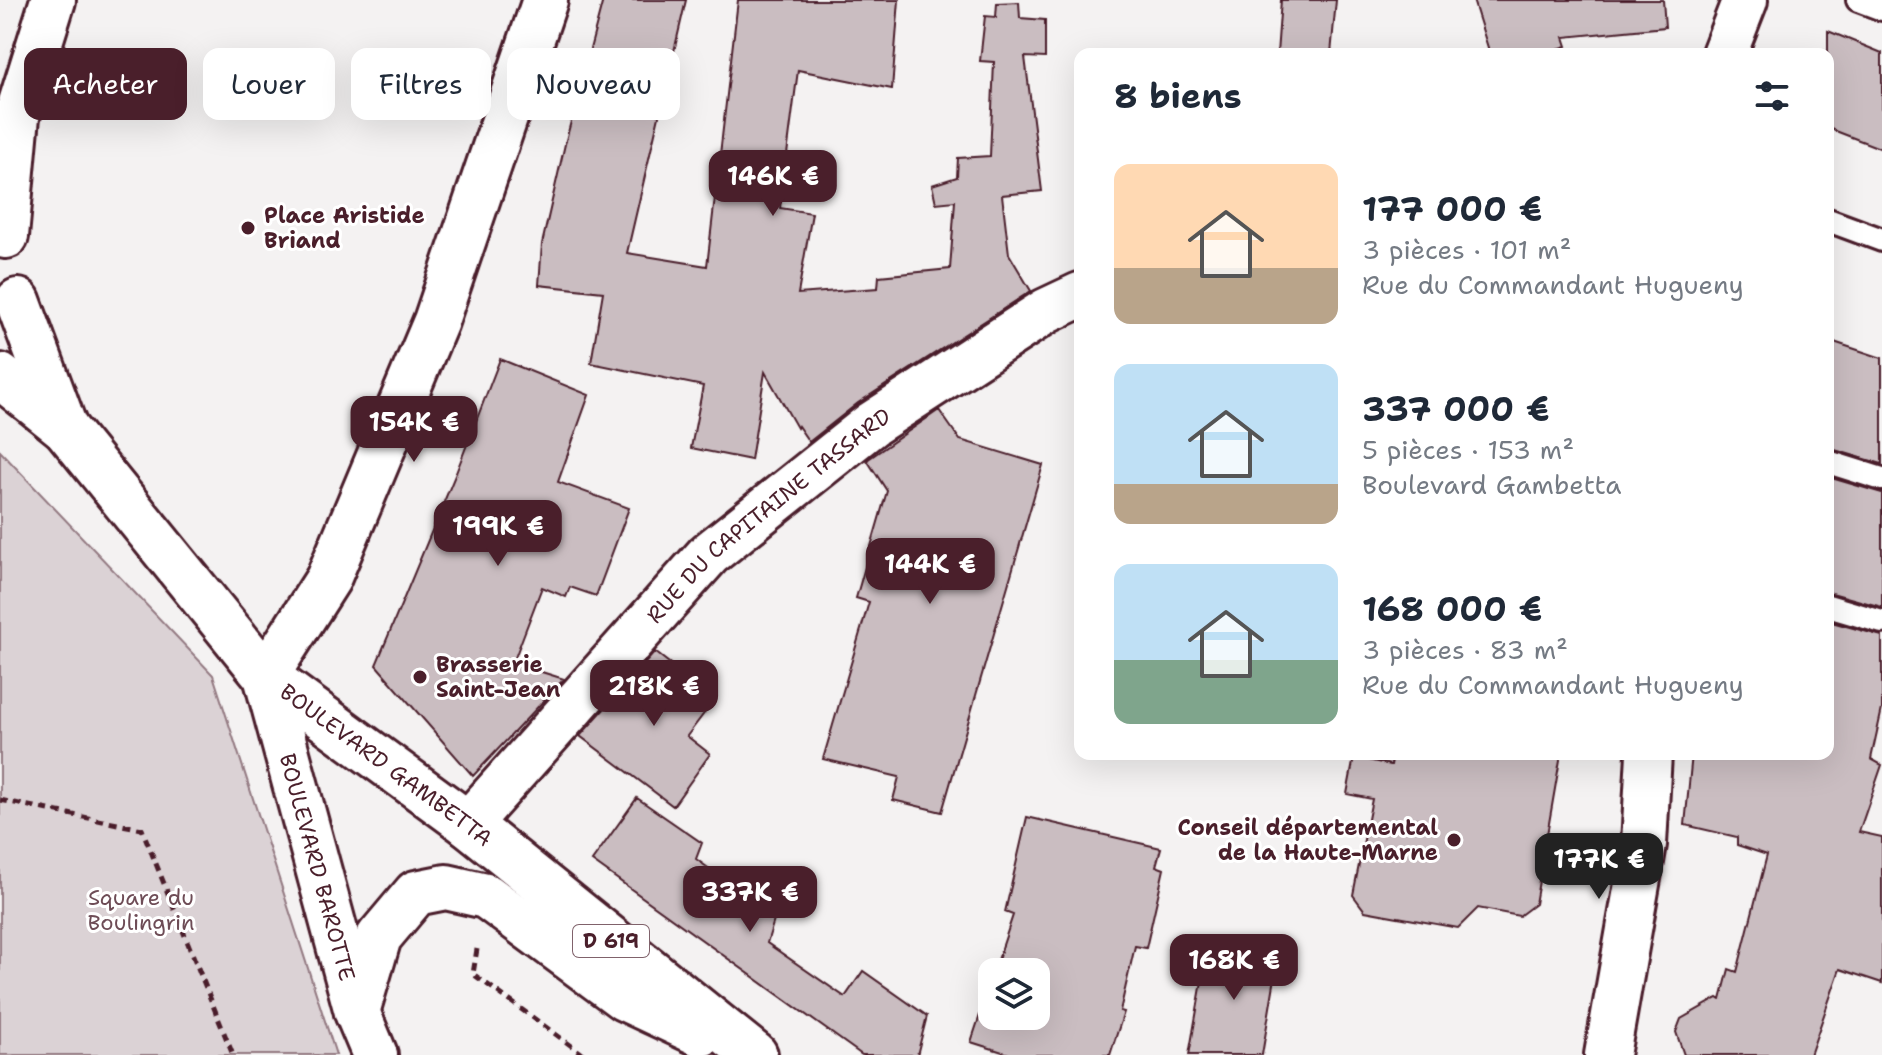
<!DOCTYPE html>
<html lang="fr">
<head>
<meta charset="utf-8">
<style>
	body { margin:0; font-family:"Shantell Sans",sans-serif; background:#f2f2f3; color:#1f2937; height:100vh; display:flex; flex-direction:column; font-size:30px; white-space:nowrap }
	* { box-sizing:border-box; margin:0 }
	p { font-size:26px; color:#747a83 }
	.icon { flex:none; width:44px; height:44px; fill:none; stroke:currentColor; stroke-width:2; stroke-linecap:round; stroke-linejoin:round }
	.map { position:relative; flex:1; overflow:hidden }
	.drawer { position:absolute; left:1074px; top:48px; width:760px; height:712px; display:flex; flex-direction:column; background:#fff; border-radius:16px; box-shadow:0 8px 32px #0002 }
	.drawer>* { flex:none }
	.hud { position:absolute; left:24px; top:48px; width:760px; height:72px; display:flex; gap:16px }
	.tools { position:absolute; left:978px; top:958px; display:grid; gap:16px }
	.tools a { display:grid; place-items:center; width:72px; height:72px; border-radius:16px; background:#fff; box-shadow:0 8px 32px #0002; font-size:40px }
	.price { position:absolute; translate:-50% -68px; padding:0 18px; border-radius:16px; background:#4a1f2b; color:#fff; font-size:26px; line-height:52px; filter:drop-shadow(0 2px 4px #0008) }
	.price::after { content:''; position:absolute; left:50%; top:48px; width:24px; height:18px; margin-left:-12px; background:inherit; clip-path:polygon(0 0,100% 0,50% 100%) }
	.price.current { background:#222; color:#fff }
	ul { padding:0; list-style:none }
	li { display:flex; align-items:center; gap:24px; height:200px; padding:0 40px }
	li span { display:grid; place-items:center; flex:none; width:224px; height:160px; border-radius:16px; color:#555 }
	li>.icon { margin-inline-start:auto }
	span .icon { width:96px; height:96px; fill:#fffc; stroke-width:1 }
	li b { font-size:34px }
	h2 { display:flex; justify-content:space-between; align-items:center; height:96px; padding:0 40px; font-size:34px }
	.tag { padding:0 28px; border-radius:16px; background:#fff; box-shadow:0 8px 32px #0002; font-size:28px; line-height:72px }
	.tag.current { background:#4a1f2b; color:#fff }
	.map>svg:first-child { display:block }
	.green { fill:#dbd2d5; stroke:#927880; stroke-width:2 }
	.building { fill:#cabdc1; stroke:#4a1f2b; stroke-width:2 }
	.lines { fill:none; stroke-linecap:round; stroke-linejoin:round }
	.lane-casing { stroke:#4a1f2b; stroke-width:28 }
	.street-casing { stroke:#4a1f2b; stroke-width:50 }
	.primary-casing { stroke:#4a1f2b; stroke-width:50 }
	.path { stroke:#4a1f2b; stroke-width:5; stroke-dasharray:8 6; stroke-linecap:butt }
	.lane { stroke:#fff; stroke-width:22 }
	.street { stroke:#fff; stroke-width:44 }
	.primary { stroke:#fff; stroke-width:44 }
	.poi-dot { fill:#4a1f2b; stroke:#fff; stroke-width:3 }
	.labels { text-anchor:middle; stroke-width:6; stroke-linejoin:round; paint-order:stroke }
	.shield { fill:#fff; stroke:#80626b; stroke-width:2 }
	.shield-label { font-size:20px; font-weight:bold; fill:#4a1f2b }
	.poi-label { font-size:22px; font-weight:bold; fill:#4a1f2b; stroke:#fff; text-anchor:start }
	.street-label { font-size:22px; fill:#4a1f2b; stroke:#fff }
	.park-label { font-size:22px; fill:#6e4c56; stroke:#fff }
</style>
</head>
<body>
<div class="map">
<svg width="1882" height="1055" viewBox="0 0 1882 1055">
	<rect width="100%" height="100%" fill="#f4f2f2"/>
	<filter id="ink" filterUnits="userSpaceOnUse"><feTurbulence type="fractalNoise" baseFrequency=".0125" numOctaves="2"/><feDisplacementMap in="SourceGraphic" scale="16" xChannelSelector="R" yChannelSelector="G"/><feConvolveMatrix kernelMatrix="1 2 1 2 8 2 1 2 1" color-interpolation-filters="sRGB"/></filter>
	<g filter="url(#ink)">
		<!-- green -->
		<path class="green" d="M0,451L213,675L336,1055H0Z"/>
		<!-- building -->
		<path class="building" d="M603,0H686L627,253L707,266L738,0H899L892,89L798,70L780,208L812,213L798,294L878,288L879,276L950,269L955,201L936,203L932,185L957,177L958,158L990,156L994,62L980,61L985,16L996,17L997,3L1019,2L1020,18L1045,20V58L1025,57L1042,191L1002,195L1009,254L1031,291L858,403L809,442L798,426L797,428L765,372L751,460L691,448L703,386L591,363L603,292L539,285L542,244L565,144Z
			M1281,0H1336L1331,54H1277Z
			M1473,0H1663L1665,27L1564,37L1567,46L1541,54H1490Z
			M1828,31L1882,53V149L1828,128Z
			M1828,340L1882,358V464L1828,448Z
			M500,359L589,395L558,482L629,508L596,596L570,587L566,597L542,587L513,663L564,679L473,776L376,665L456,473Z
			M939,410L960,440L1043,465L942,812L893,800L899,777L823,759L869,602L856,598L887,491L867,460Z
			M1828,477L1882,493V607L1828,592Z
			M1828,621L1882,636V709L1871,759L1882,765L1859,832L1882,837V983L1840,969L1810,1055H1684L1676,1032L1681,1019L1718,998L1721,1000L1729,969L1737,972L1767,855L1737,845V837L1685,825L1692,754H1828Z
			M655,652L715,699L687,736L710,754L673,806L580,736Z
			M1393,754H1561L1535,904L1519,916L1478,908L1458,928L1365,911L1353,895L1372,799L1347,794L1354,757L1391,765Z
			M637,798L702,843L696,859L775,917L767,943L845,997L863,971L927,1016L917,1055H862L592,861Z
			M1027,817L1161,848L1156,866L1164,869L1146,948L1135,946L1120,1011L1124,1012L1110,1055H1012L971,1042L992,979V1016H1036V972H994L1013,915L1005,912Z
			M1209,942L1279,954L1262,1055H1189Z"/>
		<g class="lines">
			<!-- lane casing -->
			<g class="lane-casing">
				<path id="lane" d="M1858,0L1882,9
					M1828,220L1882,240
					M1828,462L1882,479
					M1828,606L1882,622"/>
			</g>
			<!-- street casing -->
			<g class="street-casing">
				<g id="street">
					<path d="M1724,54L1745,0"/>
					<path d="M266,676L328,579L436,321L545,0"/>
					<path id="s1" d="M468,824L709,554L872,424L1046,311L1080,295"/>
					<path d="M1607,1055L1644,844L1649,754"/>
				</g>
			</g>
			<!-- primary casing -->
			<g class="primary-casing">
				<g id="primary">
					<path d="M6,236L17,116L53,0"/>
					<path d="M18,301L65,428"/>
					<path id="s2" d="M0,376L65,428L266,676L468,824L755,1055"/>
					<path id="s3" d="M266,676L357,1012L375,1055"/>
					<path d="M357,1012L379,937L416,893L446,887L486,896L624,998L701,1034"/>
				</g>
			</g>
			<!-- path -->
			<path class="path" d="M0,800L142,829L233,1055
				M477,949L473,974L584,1055"/>
			<!-- lane -->
			<use href="#lane" class="lane"/>
			<!-- street -->
			<use href="#street" class="street"/>
			<!-- primary -->
			<use href="#primary" class="primary"/>
		</g>
	</g>
	<!-- markers -->
	<g class="poi-dot">
		<circle cx="248" cy="228" r="8"/>
		<circle cx="420" cy="677" r="8"/>
		<circle cx="1454" cy="840" r="8"/>
	</g>
	<g class="labels">
		<!-- shield labels -->
		<rect class="shield" x="573" y="925" width="76" height="32" rx="6"/>
		<g class="shield-label">
			<text x="611" y="948">D 619</text>
		</g>
		<!-- poi labels -->
		<g class="poi-label">
			<text x="264" y="223">Place Aristide<tspan x="264" dy="25">Briand</tspan></text>
			<text x="436" y="672">Brasserie<tspan x="436" dy="25">Saint-Jean</tspan></text>
			<text x="1438" y="835" text-anchor="end">Conseil départemental<tspan x="1438" dy="25">de la Haute-Marne</tspan></text>
		</g>
		<!-- street labels -->
		<g class="street-label">
			<text dy="8" stroke="none"><textPath href="#s1" startOffset="432">RUE DU CAPITAINE TASSARD</textPath></text>
			<text dy="8" stroke="none"><textPath href="#s2" startOffset="552">BOULEVARD GAMBETTA</textPath></text>
			<text dy="8" stroke="none"><textPath href="#s3" startOffset="198">BOULEVARD BAROTTE</textPath></text>
		</g>
		<!-- park labels -->
		<g class="park-label">
			<text x="141" y="905">Square du<tspan x="141" dy="25">Boulingrin</tspan></text>
		</g>
	</g>
</svg>
<div class="tools">
<a><svg class="icon" aria-label="layers" viewBox="0 0 24 24"><path d="M12 4l9 5-9 5-9-5zM3 14l9 5 9-5"/></svg></a>
</div>
<b class="price" style="left:773px;top:218px">146K €</b>
<b class="price" style="left:414px;top:464px">154K €</b>
<b class="price" style="left:498px;top:568px">199K €</b>
<b class="price" style="left:930px;top:606px">144K €</b>
<b class="price" style="left:654px;top:728px">218K €</b>
<b class="price current" style="left:1599px;top:901px">177K €</b>
<b class="price" style="left:750px;top:934px">337K €</b>
<b class="price" style="left:1234px;top:1002px">168K €</b>
<div class="hud">
<a class="tag current">Acheter</a>
<a class="tag">Louer</a>
<a class="tag">Filtres</a>
<a class="tag">Nouveau</a>
</div>
<section class="drawer">
<h2>8 biens<svg class="icon" aria-label="filters" viewBox="0 0 24 24"><path d="M4 7h16M4 17h16"/><circle cx="9" cy="7" r="2"/><circle cx="15" cy="17" r="2"/></svg></h2>
<ul>
<li><span style="background:linear-gradient(#ffd9b3 65%,#b9a48a 0)"><svg class="icon" aria-label="home" viewBox="0 0 24 24"><path d="M3 11l9-7 9 7M6 9v11h12V9"/></svg></span><div><b>177 000 €</b><p>3 pièces · 101 m²</p><p>Rue du Commandant Hugueny</p></div></li>
<li><span style="background:linear-gradient(#bfe0f5 75%,#b9a48a 0)"><svg class="icon" aria-label="home" viewBox="0 0 24 24"><path d="M3 11l9-7 9 7M6 9v11h12V9"/></svg></span><div><b>337 000 €</b><p>5 pièces · 153 m²</p><p>Boulevard Gambetta</p></div></li>
<li><span style="background:linear-gradient(#bfe0f5 60%,#7fa58c 0)"><svg class="icon" aria-label="home" viewBox="0 0 24 24"><path d="M3 11l9-7 9 7M6 9v11h12V9"/></svg></span><div><b>168 000 €</b><p>3 pièces · 83 m²</p><p>Rue du Commandant Hugueny</p></div></li>
</ul>
</section>
</div>
</body>
</html>
